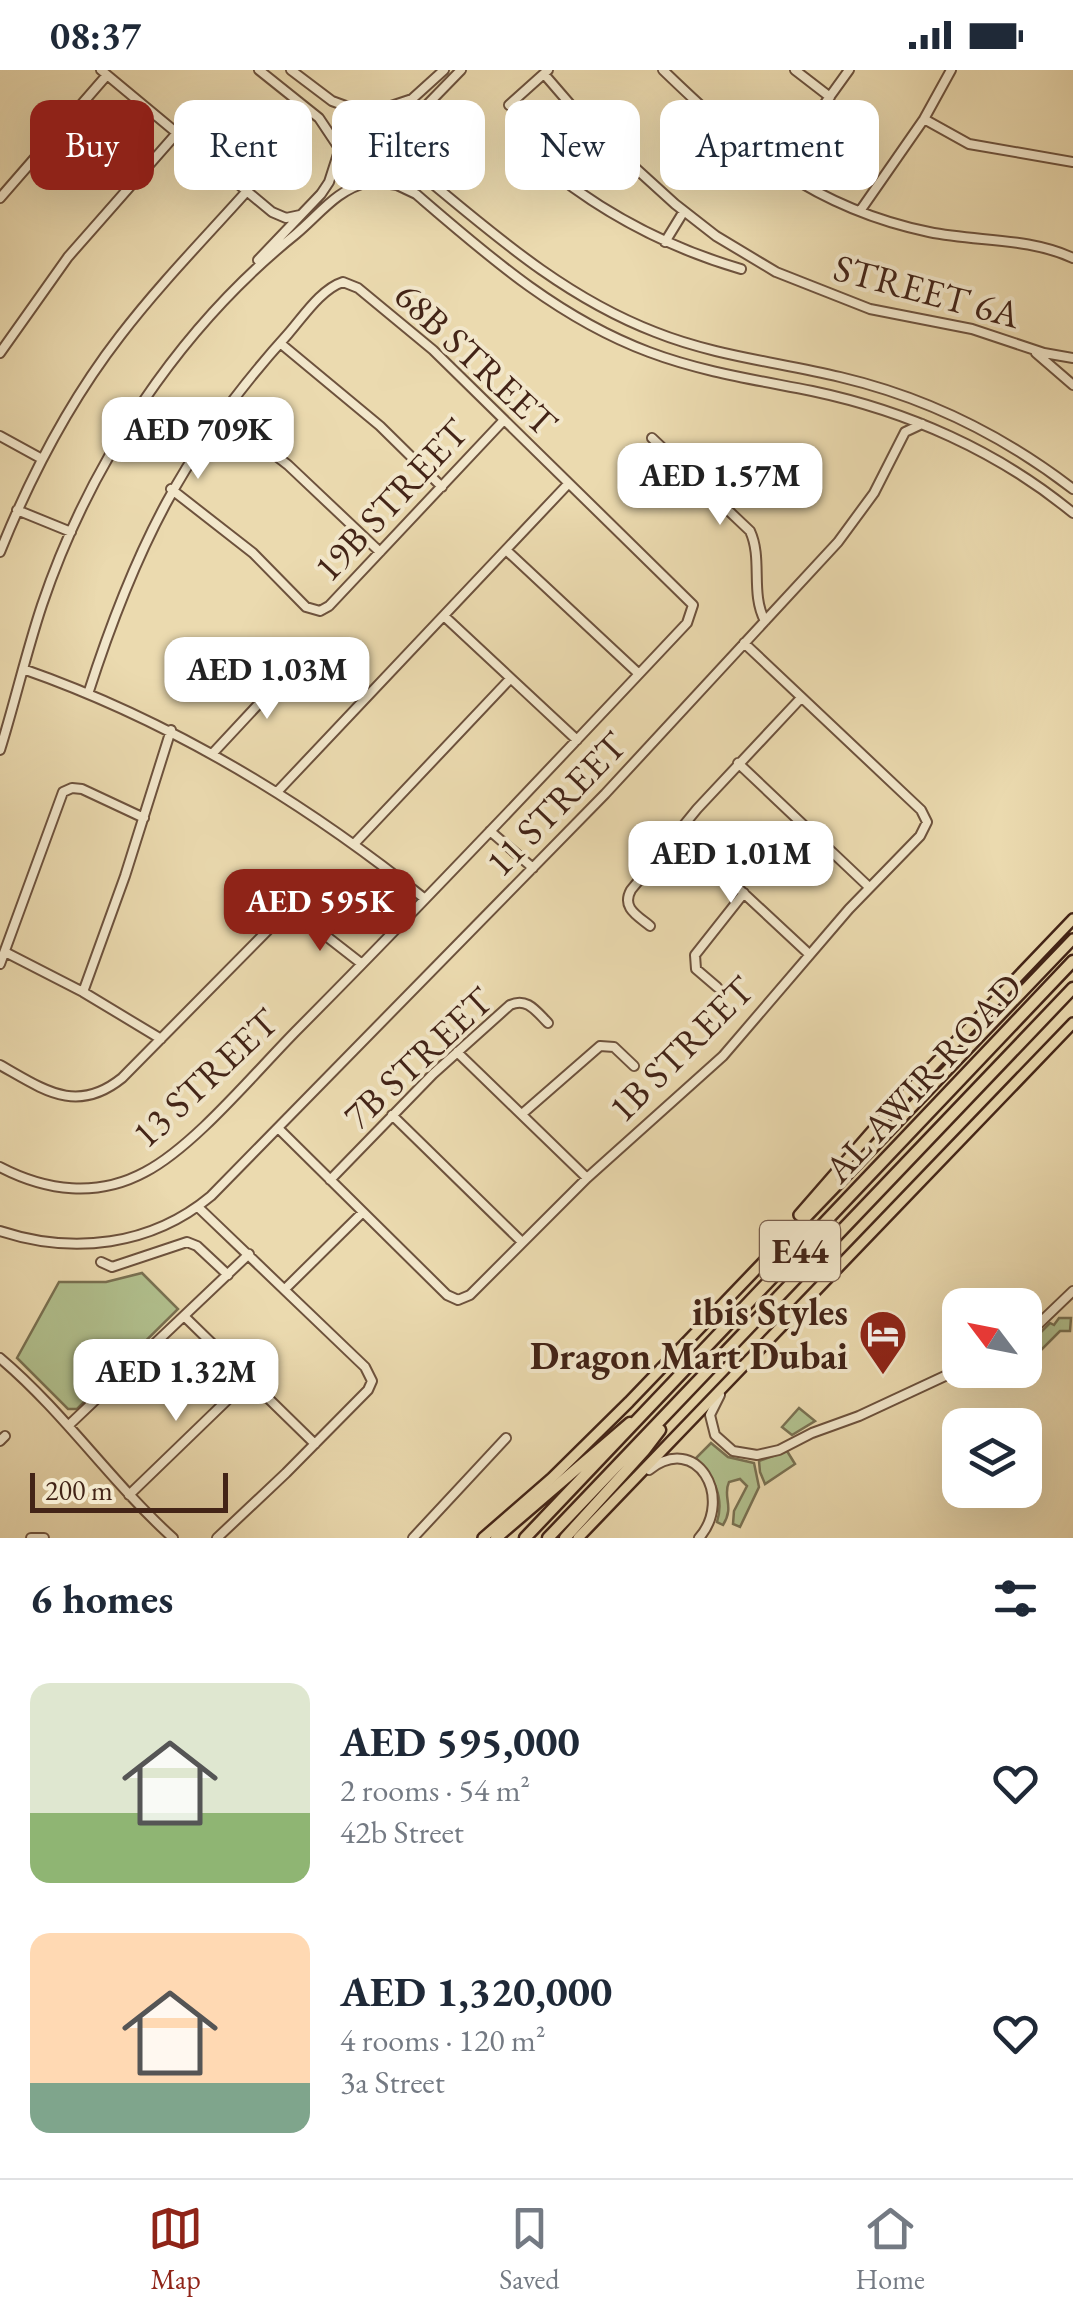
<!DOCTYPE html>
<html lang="en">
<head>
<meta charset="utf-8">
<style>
	body { margin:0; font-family:"EB Garamond",serif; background:#f2f2f3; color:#1f2937; height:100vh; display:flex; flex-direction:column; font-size:38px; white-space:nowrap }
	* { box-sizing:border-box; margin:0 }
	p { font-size:32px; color:#747a83 }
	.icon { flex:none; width:55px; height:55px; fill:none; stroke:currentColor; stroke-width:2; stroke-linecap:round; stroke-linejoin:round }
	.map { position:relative; height:1468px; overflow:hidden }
	.drawer { display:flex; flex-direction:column; background:#fff; flex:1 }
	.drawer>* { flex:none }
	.top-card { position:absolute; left:30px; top:30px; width:1015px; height:90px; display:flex; gap:20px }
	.needle { width:65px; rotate:302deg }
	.buttons { position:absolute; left:942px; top:1218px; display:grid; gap:20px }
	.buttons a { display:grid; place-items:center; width:100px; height:100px; border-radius:20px; background:#fff; box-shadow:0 10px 40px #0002; font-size:50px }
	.scale { position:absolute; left:30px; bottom:25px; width:198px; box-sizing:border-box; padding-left:10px; border:5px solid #432417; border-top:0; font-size:28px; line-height:35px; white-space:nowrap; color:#432417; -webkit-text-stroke:8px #f2e7cb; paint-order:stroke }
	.price { position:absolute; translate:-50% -85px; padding:0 22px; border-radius:20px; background:#fff; color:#222; font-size:32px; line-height:65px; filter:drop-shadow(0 2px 5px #0008) }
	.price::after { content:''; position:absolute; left:50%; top:60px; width:30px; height:22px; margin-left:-15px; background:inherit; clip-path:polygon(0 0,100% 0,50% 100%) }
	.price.active { background:#8f2418; color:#fff }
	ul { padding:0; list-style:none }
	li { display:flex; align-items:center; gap:30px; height:250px; padding:0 30px }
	li span { display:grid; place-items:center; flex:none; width:280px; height:200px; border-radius:20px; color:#555 }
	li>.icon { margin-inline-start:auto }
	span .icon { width:120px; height:120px; fill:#fffc; stroke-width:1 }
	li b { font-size:42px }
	h2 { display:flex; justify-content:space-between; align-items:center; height:120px; padding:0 30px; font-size:42px }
	.chip { padding:0 35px; border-radius:20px; background:#fff; box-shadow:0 10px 40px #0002; font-size:35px; line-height:90px }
	.chip.active { background:#8f2418; color:#fff }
	.status { display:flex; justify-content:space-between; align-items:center; height:70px; padding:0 50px; background:#fff; direction:ltr }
	.status svg { height:28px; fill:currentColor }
	.menu { display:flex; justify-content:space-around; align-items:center; height:140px; border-top:2px solid #e0e1e3; background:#fff; font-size:28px; color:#747a83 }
	.menu a { display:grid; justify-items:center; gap:5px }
	.menu .active { color:#8f2418 }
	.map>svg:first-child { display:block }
	.green { fill:#b2c18f; stroke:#7a7253; stroke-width:2.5 }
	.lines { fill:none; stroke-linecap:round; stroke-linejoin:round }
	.minor-casing { stroke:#6d523d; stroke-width:12 }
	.major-casing { stroke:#432417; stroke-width:14 }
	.highway-casing { stroke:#432417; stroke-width:15 }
	.minor { stroke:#f2e7cb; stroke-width:8 }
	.major { stroke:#ebdaaf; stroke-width:9 }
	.highway { stroke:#ebdaaf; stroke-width:10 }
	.labels { text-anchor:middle; stroke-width:8; stroke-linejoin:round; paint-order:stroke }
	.shield { fill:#f2e7cb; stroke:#785e4d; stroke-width:2.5 }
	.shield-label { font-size:35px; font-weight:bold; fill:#432417 }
	.street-label { font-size:38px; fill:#432417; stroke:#f2e7cb }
	.poi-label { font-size:38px; font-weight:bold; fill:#432417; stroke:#f2e7cb; text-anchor:end }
</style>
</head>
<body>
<div class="status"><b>08:37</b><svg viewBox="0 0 49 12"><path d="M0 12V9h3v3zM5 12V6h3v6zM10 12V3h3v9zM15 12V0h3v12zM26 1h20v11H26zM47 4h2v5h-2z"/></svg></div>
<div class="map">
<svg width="1073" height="1468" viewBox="0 0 1073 1468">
	<rect width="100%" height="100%" fill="#ebdaaf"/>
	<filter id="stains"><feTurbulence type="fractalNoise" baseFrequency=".002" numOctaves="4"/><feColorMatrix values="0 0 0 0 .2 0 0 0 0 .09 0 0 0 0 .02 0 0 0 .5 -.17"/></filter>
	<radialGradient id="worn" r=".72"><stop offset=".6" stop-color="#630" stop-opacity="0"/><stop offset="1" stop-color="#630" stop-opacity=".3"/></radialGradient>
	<!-- green -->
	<path class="green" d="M142,1203L178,1239L77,1339H68L17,1288L59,1212H106Z
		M1059,1248H1071L1070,1261H1060L1039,1282L1037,1302H1033L1025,1287V1278L1050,1253L1054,1255Z
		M799,1338L815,1351L792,1365L782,1357Z
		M711,1373L728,1387L754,1393L759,1417L740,1457L733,1454L734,1441L747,1416L740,1409L729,1412C722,1427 735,1436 723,1455L717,1452C725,1426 713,1407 696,1388Z
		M787,1381L795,1394L765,1414L760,1402L759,1391Z"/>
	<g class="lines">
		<!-- minor casing -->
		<g class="minor-casing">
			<path id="minor" d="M101,0L272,142L286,148L300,145
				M259,0L319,48L337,75
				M291,0L332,31L362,42
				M663,0C746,80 813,138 929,162C978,172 1027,167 1073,188
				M795,0L830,27
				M544,4L588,55L675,134L716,166L776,202L870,239L972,259L1044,283L1073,288
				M509,35L548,0
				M382,39L412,29L444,0
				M338 76a36 36 0 1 1 72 0a36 36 0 1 1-72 0Z
				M924,49L969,74L1073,92
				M409,68L424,38L461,0
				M410,76L416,95L428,110C499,169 567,228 655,262C715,286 778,292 840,307C925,327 1004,366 1073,419
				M538,90C598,141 666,177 741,199
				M777,100L849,0
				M556,105L600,65
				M377,112L397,115L416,124C488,186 558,248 649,282C702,302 757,310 812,321C907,341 998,381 1073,443
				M0,128L107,5
				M860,141L924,49L951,0
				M665,172L684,141
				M258,190L321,124L329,112L338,84
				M280,273L380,356L442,417
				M0,283L68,187L177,63
				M1036,283L1073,315
				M222,344L288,395L380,482
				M0,366L42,389
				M652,368L750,461C763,489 750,523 765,551
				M683,397L695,395L766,410
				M171,419L253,483L306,537L320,541L329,536L504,350
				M17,440L71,462
				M506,480L639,604
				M0,482C31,405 69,332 120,266C159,215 204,169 247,121
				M444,546L577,670
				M23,599C172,651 303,731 425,829
				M0,680C15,632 26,583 42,535C90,393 179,258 296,164C320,144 337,119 369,112
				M213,683L293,597
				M738,693L869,817
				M278,721L568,414
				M490,761L533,798
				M678,762L809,884
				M354,774L510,609
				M650,856C638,846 621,838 631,820L697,739L801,628
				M5,882L83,922L161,969
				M0,894L63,722L72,718L82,719L144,748
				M717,917L696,899L695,885L744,823
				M83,922L125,806L171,660
				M457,982L587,1108
				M0,995C43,1019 76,1045 122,1008L277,851L287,845L303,848L362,894
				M522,1044L600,976L614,977L634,996
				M392,1045L522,1172
				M279,1059L447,1225L458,1230L470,1225L587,1108L723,986L849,839L920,766L927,752L921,740L744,573
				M0,1097C46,1121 97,1128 145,1102C195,1076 257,1000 299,958C431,825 559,689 687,553L693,535L433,280L358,218L343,212C321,219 303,247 288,264C184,379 135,478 88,624
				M330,1110L433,1004L510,935C527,927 536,941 548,953
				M198,1137L365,1297L372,1311L368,1320L286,1403L217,1468
				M0,1161C73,1185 151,1176 211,1126L605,724L838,472L874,423L905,362L922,354
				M101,1192L112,1197L187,1172L197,1176L228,1205
				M285,1219L363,1142
				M185,1247L315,1374
				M1025,1267L1073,1221
				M0,1288C64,1342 111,1412 173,1468
				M720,1325L710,1345L715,1365L733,1381L757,1385L779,1380L812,1363L859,1346L960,1299
				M69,1355L249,1184
				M0,1371L5,1366
				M649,1400C697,1362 734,1428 699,1468
				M129,1425L249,1309
				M31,1468H44
				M413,1468L506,1368"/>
		</g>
		<!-- major casing -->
		<g class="major-casing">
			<path id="major" d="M799,1145L887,1044L1073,849
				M483,1468L552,1408L629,1332L1073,869
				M578,1468L1073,953"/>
		</g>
		<!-- highway casing -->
		<g class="highway-casing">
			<path id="highway" d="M496,1468L630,1353
				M525,1468L1073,891
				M548,1468L1073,918
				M565,1468L644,1381L660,1360"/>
		</g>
		<!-- minor -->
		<use href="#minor" class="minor"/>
		<!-- major -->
		<use href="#major" class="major"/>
		<!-- highway -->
		<use href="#highway" class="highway"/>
	</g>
	<!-- icons -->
	<defs>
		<g id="hotel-pin" transform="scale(2.5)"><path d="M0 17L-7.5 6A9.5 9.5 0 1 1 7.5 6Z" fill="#8f2418" stroke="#f2e7cb"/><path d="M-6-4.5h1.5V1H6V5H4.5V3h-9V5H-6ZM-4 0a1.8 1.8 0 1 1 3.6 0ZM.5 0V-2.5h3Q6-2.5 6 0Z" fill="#fff"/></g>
	</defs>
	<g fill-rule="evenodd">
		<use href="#hotel-pin" x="883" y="1264"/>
	</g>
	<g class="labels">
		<!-- shield labels -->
		<rect class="shield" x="760" y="1151" width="80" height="60" rx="8"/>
		<g class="shield-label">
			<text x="800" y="1193">E44</text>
		</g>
		<!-- street labels -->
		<g class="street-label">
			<text transform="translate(927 221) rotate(15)" y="13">STREET 6A</text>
			<text transform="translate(476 289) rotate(43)" y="13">68B STREET</text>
			<text transform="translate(391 430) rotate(-47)" y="13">19B STREET</text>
			<text transform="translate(556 734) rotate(-46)" y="13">11 STREET</text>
			<text transform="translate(681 979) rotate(-45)" y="13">1B STREET</text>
			<text transform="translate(418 988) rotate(-43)" y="13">7B STREET</text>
			<text transform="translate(205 1008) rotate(-43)" y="13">13 STREET</text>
			<text transform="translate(923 1008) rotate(-47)" y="13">AL AWIR ROAD</text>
		</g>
		<!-- poi labels -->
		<g class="poi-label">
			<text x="848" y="1255">ibis Styles<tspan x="848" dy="44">Dragon Mart Dubai</tspan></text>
		</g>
	</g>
	<rect width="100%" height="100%" filter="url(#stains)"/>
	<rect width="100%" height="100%" fill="url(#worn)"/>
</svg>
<div class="buttons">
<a><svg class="needle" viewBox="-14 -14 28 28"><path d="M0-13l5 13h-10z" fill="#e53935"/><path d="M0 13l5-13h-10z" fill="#747a83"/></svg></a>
<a><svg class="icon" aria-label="layers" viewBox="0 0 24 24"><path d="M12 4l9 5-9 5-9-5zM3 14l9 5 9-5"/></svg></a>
</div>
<div class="scale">200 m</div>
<b class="price" style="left:198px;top:412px">AED 709K</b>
<b class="price" style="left:720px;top:458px">AED 1.57M</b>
<b class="price" style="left:267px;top:652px">AED 1.03M</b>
<b class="price" style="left:731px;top:836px">AED 1.01M</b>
<b class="price active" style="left:320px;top:884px">AED 595K</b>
<b class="price" style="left:176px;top:1354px">AED 1.32M</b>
<div class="top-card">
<a class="chip active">Buy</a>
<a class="chip">Rent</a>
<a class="chip">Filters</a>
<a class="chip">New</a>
<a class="chip">Apartment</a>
</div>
</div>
<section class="drawer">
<h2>6 homes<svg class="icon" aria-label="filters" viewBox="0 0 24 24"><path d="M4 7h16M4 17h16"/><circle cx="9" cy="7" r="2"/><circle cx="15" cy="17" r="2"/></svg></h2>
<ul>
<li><span style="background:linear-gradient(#dfe7d0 65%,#8fb573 0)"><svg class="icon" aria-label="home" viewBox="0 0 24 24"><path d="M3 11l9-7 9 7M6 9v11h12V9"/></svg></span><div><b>AED 595,000</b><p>2 rooms · 54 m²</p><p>42b Street</p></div><svg class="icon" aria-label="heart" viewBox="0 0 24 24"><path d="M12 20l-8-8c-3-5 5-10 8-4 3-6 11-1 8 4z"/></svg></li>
<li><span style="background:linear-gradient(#ffd9b3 75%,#7fa58c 0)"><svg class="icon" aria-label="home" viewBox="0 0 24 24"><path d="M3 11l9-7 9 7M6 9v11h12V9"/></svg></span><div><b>AED 1,320,000</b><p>4 rooms · 120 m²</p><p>3a Street</p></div><svg class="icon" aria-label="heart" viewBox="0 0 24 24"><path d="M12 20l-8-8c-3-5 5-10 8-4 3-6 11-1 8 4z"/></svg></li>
</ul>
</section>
<nav class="menu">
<a class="active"><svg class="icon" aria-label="map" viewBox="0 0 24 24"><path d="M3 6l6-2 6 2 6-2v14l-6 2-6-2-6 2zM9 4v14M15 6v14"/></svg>Map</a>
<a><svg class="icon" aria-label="saved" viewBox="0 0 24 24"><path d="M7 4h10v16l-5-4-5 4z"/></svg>Saved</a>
<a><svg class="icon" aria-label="home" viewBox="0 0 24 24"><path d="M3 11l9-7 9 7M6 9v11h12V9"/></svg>Home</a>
</nav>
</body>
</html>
